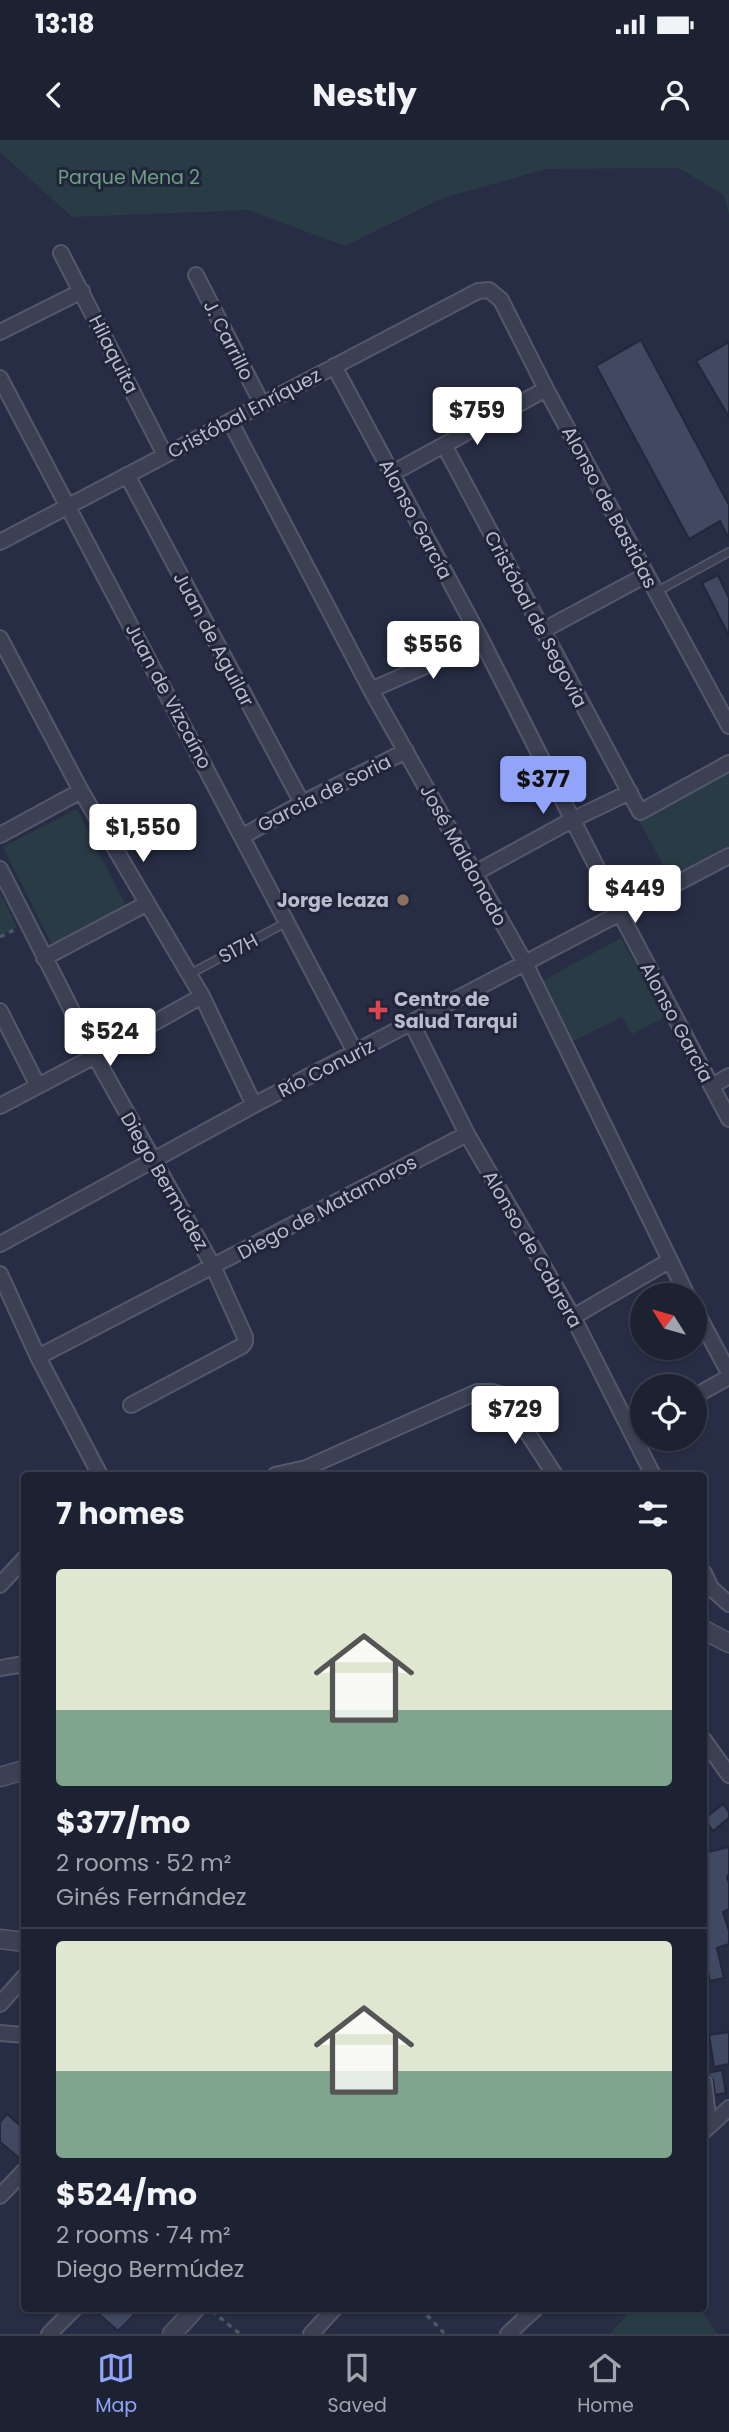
<!DOCTYPE html>
<html lang="en">
<head>
<meta charset="utf-8">
<style>
	body { margin:0; font-family:Poppins,sans-serif; background:#2a2f3f; color:#f1f3f6; height:100vh; display:flex; flex-direction:column; font-size:26px; white-space:nowrap }
	* { box-sizing:border-box; margin:0 }
	p { font-size:23px; color:#a0a4ac }
	.icon { flex:none; width:38px; height:38px; fill:none; stroke:currentColor; stroke-width:2; stroke-linecap:round; stroke-linejoin:round }
	.map { position:relative; flex:1; overflow:hidden }
	.drawer { position:absolute; left:21px; top:1332px; width:686px; height:840px; display:flex; flex-direction:column; background:#1d2233; border-radius:7px; box-shadow:0 2px 5px #0004,0 0 0 2px #3b3f4e }
	.drawer>* { flex:none }
	.needle { width:46px; rotate:307deg }
	.tools { position:absolute; left:630px; top:1143px; display:grid; gap:14px }
	.tools a { display:grid; place-items:center; width:77px; height:77px; border-radius:50%; background:#1d2233; box-shadow:0 2px 5px #0004,0 0 0 2px #3b3f4e; font-size:35px }
	.price { position:absolute; translate:-50% -60px; padding:0 16px; border-radius:7px; background:#fff; color:#222; font-size:23px; line-height:46px; filter:drop-shadow(0 2px 4px #0008) }
	.price::after { content:''; position:absolute; left:50%; top:42px; width:21px; height:16px; margin-left:-10px; background:inherit; clip-path:polygon(0 0,100% 0,50% 100%) }
	.price.active { background:#91a4f9; color:#111 }
	ul { padding:0; list-style:none }
	li { display:grid; align-content:center; gap:14px; height:371px; padding:0 35px }
	li+li { border-top:2px solid #3b3f4e }
	li span { display:grid; place-items:center; height:217px; border-radius:7px; color:#555 }
	li>.icon { margin-inline-start:auto }
	span .icon { width:126px; height:126px; fill:#fffc; stroke-width:1 }
	li b { font-size:30px }
	h2 { display:flex; justify-content:space-between; align-items:center; height:84px; padding:0 35px; font-size:30px }
	.status { display:flex; justify-content:space-between; align-items:center; height:49px; padding:0 35px; background:#1d2233; direction:ltr }
	.status svg { height:19px; fill:currentColor }
	header { display:flex; justify-content:space-between; align-items:center; height:91px; padding:0 35px; background:#1d2233; font-size:32px; font-weight:700 }
	.tabs { display:flex; justify-content:space-around; align-items:center; height:98px; border-top:2px solid #3b3f4e; background:#1d2233; font-size:19px; color:#a0a4ac }
	.tabs a { display:grid; justify-items:center; gap:4px }
	.tabs .active { color:#91a4f9 }
	.map>svg:first-child { display:block }
	.green { fill:#293c45 }
	.building { fill:#414861; stroke:#22273b; stroke-width:2 }
	.lines { fill:none; stroke-linecap:round; stroke-linejoin:round }
	.service-casing { stroke:#54586b; stroke-width:10 }
	.minor-casing { stroke:#54586b; stroke-width:18 }
	.tertiary-casing { stroke:#54586b; stroke-width:21 }
	.path { stroke:#475961; stroke-width:3.5; stroke-dasharray:5 5; stroke-linecap:butt }
	.service { stroke:#3b4053; stroke-width:7 }
	.minor { stroke:#3b4053; stroke-width:14 }
	.tertiary { stroke:#3b4053; stroke-width:18 }
	.education-dot { fill:#8d6e63; stroke:#202539; stroke-width:2.5 }
	.health-dot { fill:#e0444e; stroke:#202539; stroke-width:2.5 }
	.labels { text-anchor:middle; stroke-width:6; stroke-linejoin:round; paint-order:stroke }
	.park-label { font-size:19px; fill:#709e84; stroke:#202539 }
	.street-label { font-size:19px; fill:#b9bccd; stroke:#202539 }
	.poi-label { font-size:19px; font-weight:bold; fill:#b9bccd; stroke:#202539; text-anchor:end }
</style>
</head>
<body>
<div class="status"><b>13:18</b><svg viewBox="0 0 49 12"><path d="M0 12V9h3v3zM5 12V6h3v6zM10 12V3h3v9zM15 12V0h3v12zM26 1h20v11H26zM47 4h2v5h-2z"/></svg></div>
<header><svg class="icon" aria-label="back" viewBox="0 0 24 24"><path d="M15 5l-7 7 7 7"/></svg>Nestly<svg class="icon" aria-label="person" viewBox="0 0 24 24"><circle cx="12" cy="8" r="4"/><path d="M4 21q1-7 8-7t8 7"/></svg></header>
<div class="map">
<svg width="729" height="2194" viewBox="0 0 729 2194">
	<rect width="100%" height="100%" fill="#272d44"/>
	<!-- green -->
	<path class="green" d="M0,0H729V75L724,55L679,28L546,29L443,58L345,106L248,70L72,77L0,12Z
		M729,631V710L672,741L639,681Z
		M77,669L126,766L52,804L3,707Z
		M0,753L17,787L0,796Z
		M621,798L665,877L632,894L622,877L571,902L542,841Z
		M632,2168H699L718,2194H610Z"/>
	<!-- building -->
	<path class="building" d="M641,200L729,365V399L720,381L689,399L596,226Z
		M729,202V277L696,221Z
		M718,435L729,458V496L702,443Z
		M723,1664L729,1672V1678L713,1691L704,1679Z
		M729,1707V1734L727,1737L729,1743V1769L723,1772L729,1791V1804L717,1808L724,1838L710,1841L704,1814V1713Z
		M729,1892V1924L714,1927L709,1895Z
		M722,1930L726,1953L715,1955L713,1940L707,1933Z
		M7,1974L24,1989V2022L0,2002V1982Z
		M92,2168H128L134,2175L118,2191Z"/>
	<g class="lines">
		<!-- service casing -->
		<g class="service-casing">
			<path id="service" d="M656,452L729,412
				M190,834L287,782"/>
		</g>
		<!-- minor casing -->
		<g class="minor-casing">
			<path id="minor" d="M61,113L165,315
				M196,135L262,264
				M0,192L82,151
				M334,226L482,501L620,773L729,979
				M0,238L355,912
				M230,281L371,550L525,823L687,1155
				M444,305L640,672L729,623
				M391,334L546,249
				M127,335L302,663
				M0,402L478,151L489,150L501,160L546,249L729,586
				M542,491L646,435
				M0,498L81,651L202,856L254,965
				M371,550L482,501
				M0,695L81,651
				M243,696L302,663L406,611
				M0,729L95,916L213,1126L245,1197V1202L242,1206L131,1265
				M475,733L572,680L630,652
				M44,818L146,764
				M0,871L38,946
				M412,884L467,994L573,1177L653,1335
				M712,946L729,936
				M0,966L95,916L202,856
				M0,1104L254,965L729,716
				M0,1134L38,1217L100,1335
				M695,1169L729,1233
				M573,1177L669,1121
				M38,1217L467,994
				M695,1256L729,1237
				M275,1335L306,1328L477,1252H493L503,1255L555,1335
				M704,1433L711,1448L729,1464
				M0,1445L24,1419
				M0,1528L24,1524
				M704,1600L729,1635
				M0,1864L24,1837
				M0,1893L24,1895
				M704,1942L709,1986
				M704,1991L729,1968
				M0,2056L24,2031
				M49,2194L75,2168
				M311,2194L335,2168
				M508,2194L536,2168"/>
		</g>
		<!-- tertiary casing -->
		<g class="tertiary-casing">
			<path id="tertiary" d="M704,1490L729,1503
				M0,1637L24,1630
				M0,1799L24,1802
				M172,2194L196,2168"/>
		</g>
		<!-- path -->
		<path class="path" d="M0,797L16,789
			M420,2168L445,2194
			M212,2171L240,2194"/>
		<!-- service -->
		<use href="#service" class="service"/>
		<!-- minor -->
		<use href="#minor" class="minor"/>
		<!-- tertiary -->
		<use href="#tertiary" class="tertiary"/>
	</g>
	<!-- markers -->
	<circle class="education-dot" cx="403" cy="760" r="7"/>
	<path class="health-dot" d="M374.5 859.5h7v7h7v7h-7v7h-7v-7h-7v-7h7z"/>
	<g class="labels">
		<!-- park labels -->
		<g class="park-label">
			<text x="129" y="44">Parque Mena 2</text>
		</g>
		<!-- street labels -->
		<g class="street-label">
			<text transform="translate(229 200) rotate(63)" y="7">J. Carrillo</text>
			<text transform="translate(114 214) rotate(63)" y="7">Hilaquita</text>
			<text transform="translate(244 273) rotate(-28)" y="7">Cristóbal Enríquez</text>
			<text transform="translate(610 367) rotate(62)" y="7">Alonso de Bastidas</text>
			<text transform="translate(416 379) rotate(62)" y="7">Alonso García</text>
			<text transform="translate(536 479) rotate(62)" y="7">Cristóbal de Segovia</text>
			<text transform="translate(214 499) rotate(62)" y="7">Juan de Aguilar</text>
			<text transform="translate(169 556) rotate(62)" y="7">Juan de Vizcaíno</text>
			<text transform="translate(324 653) rotate(-27)" y="7">Garcia de Soria</text>
			<text transform="translate(464 715) rotate(61)" y="7">José Maldonado</text>
			<text transform="translate(238 808) rotate(-28)" y="7">S17H</text>
			<text transform="translate(677 882) rotate(62)" y="7">Alonso García</text>
			<text transform="translate(326 928) rotate(-27)" y="7">Río Conuriz</text>
			<text transform="translate(165 1041) rotate(60)" y="7">Diego Bermúdez</text>
			<text transform="translate(327 1067) rotate(-28)" y="7">Diego de Matamoros</text>
			<text transform="translate(533 1109) rotate(60)" y="7">Alonso de Cabrera</text>
		</g>
		<!-- poi labels -->
		<g class="poi-label">
			<text x="389" y="767">Jorge Icaza</text>
			<text x="394" y="866" text-anchor="start">Centro de<tspan x="394" dy="22">Salud Tarqui</tspan></text>
		</g>
	</g>
</svg>
<div class="tools">
<a><svg class="needle" viewBox="-14 -14 28 28"><path d="M0-13l5 13h-10z" fill="#e53935"/><path d="M0 13l5-13h-10z" fill="#a0a4ac"/></svg></a>
<a><svg class="icon" aria-label="locate" viewBox="0 0 24 24"><circle cx="12" cy="12" r="6"/><path d="M12 2v4M12 18v4M2 12h4M18 12h4"/></svg></a>
</div>
<b class="price" style="left:477px;top:307px">$759</b>
<b class="price" style="left:433px;top:541px">$556</b>
<b class="price active" style="left:543px;top:676px">$377</b>
<b class="price" style="left:143px;top:724px">$1,550</b>
<b class="price" style="left:635px;top:785px">$449</b>
<b class="price" style="left:110px;top:928px">$524</b>
<b class="price" style="left:515px;top:1306px">$729</b>
<section class="drawer">
<h2>7 homes<svg class="icon" aria-label="filters" viewBox="0 0 24 24"><path d="M4 7h16M4 17h16"/><circle cx="9" cy="7" r="2"/><circle cx="15" cy="17" r="2"/></svg></h2>
<ul>
<li><span style="background:linear-gradient(#dfe7d0 65%,#7fa58c 0)"><svg class="icon" aria-label="home" viewBox="0 0 24 24"><path d="M3 11l9-7 9 7M6 9v11h12V9"/></svg></span><div><b>$377/mo</b><p>2 rooms · 52 m²</p><p>Ginés Fernández</p></div></li>
<li><span style="background:linear-gradient(#dfe7d0 60%,#7fa58c 0)"><svg class="icon" aria-label="home" viewBox="0 0 24 24"><path d="M3 11l9-7 9 7M6 9v11h12V9"/></svg></span><div><b>$524/mo</b><p>2 rooms · 74 m²</p><p>Diego Bermúdez</p></div></li>
</ul>
</section>
</div>
<nav class="tabs">
<a class="active"><svg class="icon" aria-label="map" viewBox="0 0 24 24"><path d="M3 6l6-2 6 2 6-2v14l-6 2-6-2-6 2zM9 4v14M15 6v14"/></svg>Map</a>
<a><svg class="icon" aria-label="saved" viewBox="0 0 24 24"><path d="M7 4h10v16l-5-4-5 4z"/></svg>Saved</a>
<a><svg class="icon" aria-label="home" viewBox="0 0 24 24"><path d="M3 11l9-7 9 7M6 9v11h12V9"/></svg>Home</a>
</nav>
</body>
</html>
